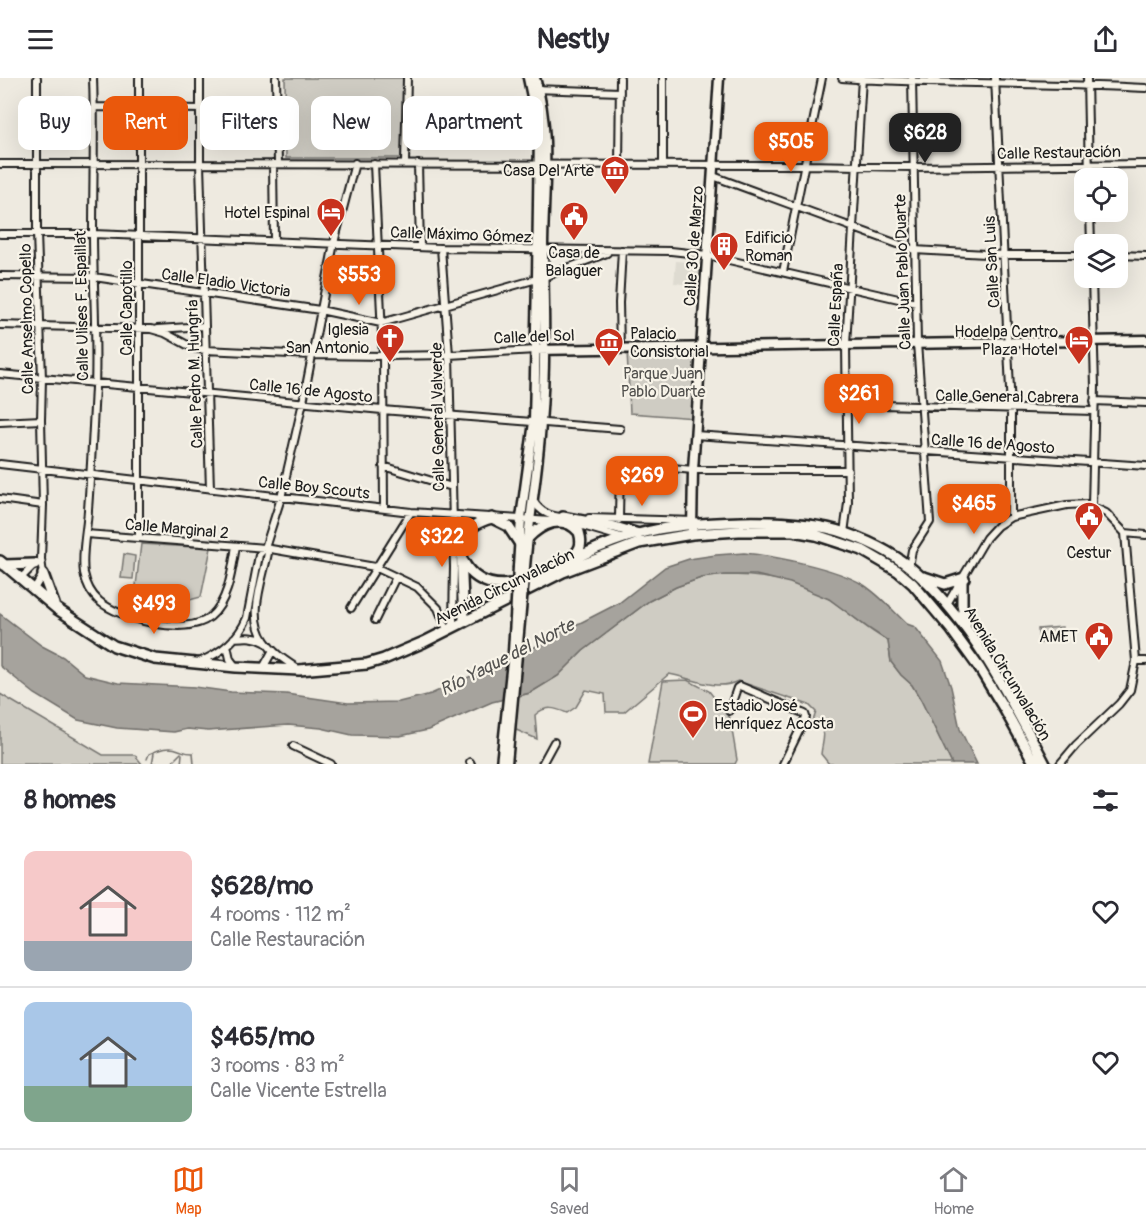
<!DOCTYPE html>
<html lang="en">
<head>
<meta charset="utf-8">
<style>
	body { margin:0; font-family:Pangolin,sans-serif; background:#f7f7f7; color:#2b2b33; height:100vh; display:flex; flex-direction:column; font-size:22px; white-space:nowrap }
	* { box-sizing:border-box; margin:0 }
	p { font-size:20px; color:#7c7c81 }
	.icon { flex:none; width:33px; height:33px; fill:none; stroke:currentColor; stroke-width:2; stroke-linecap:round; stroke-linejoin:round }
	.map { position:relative; height:686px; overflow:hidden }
	.drawer { display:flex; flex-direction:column; background:#fff; flex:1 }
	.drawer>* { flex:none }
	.hud { position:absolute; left:18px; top:18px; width:600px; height:54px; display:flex; gap:12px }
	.controls { position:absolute; left:1074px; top:90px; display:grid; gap:12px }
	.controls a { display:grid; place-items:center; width:54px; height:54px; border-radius:12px; background:#fff; box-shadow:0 6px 24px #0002; font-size:30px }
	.price { position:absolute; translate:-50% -51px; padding:0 14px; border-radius:12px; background:#ea580c; color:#fff; font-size:20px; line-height:39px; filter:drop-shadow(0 2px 3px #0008) }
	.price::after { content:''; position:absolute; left:50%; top:36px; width:18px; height:14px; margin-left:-9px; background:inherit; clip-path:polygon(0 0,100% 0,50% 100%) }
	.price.on { background:#222; color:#fff }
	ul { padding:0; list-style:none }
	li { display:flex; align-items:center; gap:18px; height:150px; padding:0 24px }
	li+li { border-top:2px solid #e1e1e2 }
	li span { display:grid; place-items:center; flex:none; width:168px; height:120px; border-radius:12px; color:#555 }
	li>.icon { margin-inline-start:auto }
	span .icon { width:72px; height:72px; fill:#fffc; stroke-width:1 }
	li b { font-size:26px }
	h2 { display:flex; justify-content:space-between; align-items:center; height:72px; padding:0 24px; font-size:26px }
	.chip { padding:0 21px; border-radius:12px; background:#fff; box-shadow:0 6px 24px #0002; font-size:21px; line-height:54px }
	.chip.on { background:#ea580c; color:#fff }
	header { display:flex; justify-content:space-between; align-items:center; height:78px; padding:0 24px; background:#fff; font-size:27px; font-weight:700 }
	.dock { display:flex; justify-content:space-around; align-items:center; height:84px; border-top:2px solid #e1e1e2; background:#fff; font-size:16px; color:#7c7c81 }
	.dock a { display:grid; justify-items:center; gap:3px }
	.dock .on { color:#ea580c }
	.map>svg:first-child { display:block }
	.built { fill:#dedbd1 }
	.green { fill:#cfccc3; stroke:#767470; stroke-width:1.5 }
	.water { fill:#a6a39d; stroke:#6f6d69; stroke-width:1.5 }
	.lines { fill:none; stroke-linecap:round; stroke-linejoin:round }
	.stream { stroke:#6f6d69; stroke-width:1.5 }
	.minor-casing { stroke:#1c1c1c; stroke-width:10 }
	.secondary-casing { stroke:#1c1c1c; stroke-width:13 }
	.primary-casing { stroke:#1c1c1c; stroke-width:14 }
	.minor { stroke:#f7f3e8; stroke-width:6 }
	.secondary { stroke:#f7f3e8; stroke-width:8 }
	.primary { stroke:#f7f3e8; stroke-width:9 }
	.secondary-bridge-casing { stroke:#1c1c1c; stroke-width:13; stroke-linecap:butt }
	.secondary-bridge { stroke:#f7f3e8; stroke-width:8 }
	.labels { text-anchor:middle; stroke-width:4.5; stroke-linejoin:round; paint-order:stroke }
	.street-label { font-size:16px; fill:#1c1c1c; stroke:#f7f3e8 }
	.poi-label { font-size:16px; fill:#1c1c1c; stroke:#f7f3e8; text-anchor:end }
	.park-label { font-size:16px; fill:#52514e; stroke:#f7f3e8 }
	.water-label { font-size:18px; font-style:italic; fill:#535250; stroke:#f7f3e8 }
</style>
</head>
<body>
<header><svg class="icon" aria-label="menu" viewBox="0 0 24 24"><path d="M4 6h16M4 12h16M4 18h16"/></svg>Nestly<svg class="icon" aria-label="share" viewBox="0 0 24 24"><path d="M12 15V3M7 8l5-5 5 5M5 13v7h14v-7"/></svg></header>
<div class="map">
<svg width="1146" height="686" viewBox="0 0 1146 686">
	<rect width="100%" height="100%" fill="#eeeae0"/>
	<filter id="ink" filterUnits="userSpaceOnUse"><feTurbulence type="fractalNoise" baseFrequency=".0167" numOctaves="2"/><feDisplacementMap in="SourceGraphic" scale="12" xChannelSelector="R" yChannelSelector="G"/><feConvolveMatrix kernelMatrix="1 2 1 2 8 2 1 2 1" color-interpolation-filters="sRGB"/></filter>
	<g filter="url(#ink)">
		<!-- built -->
		<path class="built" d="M676,183L698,185L702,188L700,208L674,205Z"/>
		<!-- green -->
		<path class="green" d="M285,0H404L401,80H286Z
			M693,271L697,275L695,340L630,335L627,273Z
			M141,466L211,470L201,519L182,524L135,516Z
			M124,476L135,478L133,501L121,500Z
			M725,497C761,497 802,502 832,523C851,536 867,552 888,563L891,584L901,597L912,607L921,622L952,686H829L821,676C823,658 829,655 813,643L816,634L809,627L738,603C716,614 692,600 669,596L624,634H606L605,616L586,612L576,629L567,635C555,630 546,627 535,637L537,661L514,651L516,623L519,618L530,615L558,598L583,573L649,523L676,509L701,500Z
			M1062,549L1063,563L1039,565L1038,551Z
			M687,602L709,613L730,640L737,682L735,686H648L663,603Z
			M0,616L103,677H135L142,686H0Z"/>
		<!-- water -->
		<path class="water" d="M744,475C775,478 835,490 862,506C878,515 893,533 907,546L915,549L942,583L951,609L960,651L977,686H952L921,622L912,607L901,597L891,584L888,563L867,549L829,521L790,505L756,497H725L701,500L676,509L649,523L583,573L558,598L530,615L492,624L428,652L400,658L352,657L321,650L288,647L208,653L187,651L174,654L117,650L78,642L35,616L0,588V536L42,568L63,579L85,597L118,605L195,609L231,614L286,616L348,625L399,624L431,616L532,571L558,552L580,545L619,525L665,489L689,481L716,477Z"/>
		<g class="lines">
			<!-- stream -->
			<path class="stream" d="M154,675L152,686L161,685
				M147,681L149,676C158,672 168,667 179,672C185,674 186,675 193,675L194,686
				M170,684L171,685L181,675
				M181,686L182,676"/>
			<!-- minor casing -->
			<g class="minor-casing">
				<path id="minor" d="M93,0C95,52 93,103 93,155C93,206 97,258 95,309C93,350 91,391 88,432C87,452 81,475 84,495C86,505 91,516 99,523C120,541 186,559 210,539C229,523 232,491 236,468
					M200,0V86L210,411
					M276,0L278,85
					M663,0V86
					M842,0C943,7 1045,4 1146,10
					M995,0L1011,332V439
					M1087,0L1089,100
					M534,11L620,14
					M94,29L200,31
					M0,86L805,87L913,89L1146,86
					M273,86L274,163
					M374,86L383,278L384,430
					M405,86L407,0
					M418,86L420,169
					M619,87L620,0
					M713,98L914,172L1004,177H1084
					M1090,134L1091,166
					M0,156H93L441,170L671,173L707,177L916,225
					M441,170L449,277L454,489L453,544
					M1118,177L1146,178
					M783,194L822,0
					M0,198L94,199L320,232L381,245L544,199L607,175
					M1092,200L1095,309L1092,427
					M0,247L151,251L165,255L193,270L205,272L312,277L383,278L449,277L536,272
					M157,251L205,248
					M620,271L619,225L622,172
					M0,296L382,332L620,351
					M1094,323L1146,325
					M847,326L1093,333
					M0,344L41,342
					M695,357L1146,388
					M0,386L411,434L551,443
					M383,388L452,409
					M0,421L43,427
					M533,422C541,436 551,438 566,440
					M589,440L695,443
					M619,442L620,385L693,392H848
					M576,446L624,460
					M844,455L848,425L846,267L862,0
					M86,456L265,470L375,489L417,509L438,530L445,547
					M139,460V0
					M265,470L268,475C263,502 247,538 265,563C273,575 286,583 298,591
					M909,489L912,472L930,444L917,265L912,0
					M20,501L36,485
					M34,511L43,496L41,481L43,427L41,342L42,300L37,155V0
					M947,526L986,460L997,448L1011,439L1067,427L1087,426L1106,435L1125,455L1146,457
					M351,530L411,434
					M375,542L396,499
					M234,560C247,559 254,558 265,564
					M227,567L230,581L236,589
					M1136,583H1146
					M199,584C219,576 238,562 247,540L259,477L265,470L281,420L303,324L334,165L355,85
					M263,590L273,572
					M729,633L737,610L740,608L805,636L806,639L783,686
					M293,668L331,686
					M470,684L471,686
					M542,686L554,664
					M1060,686L1076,667L1119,626L1130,612L1136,583L1125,455"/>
			</g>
			<!-- secondary casing -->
			<g class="secondary-casing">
				<path id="secondary" d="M536,272L1146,262
					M692,452L693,392L719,0
					M518,489L521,440L534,344L537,200L539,52L528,0
					M525,489C529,441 538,393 541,345C546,287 544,229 543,172C543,114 552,56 535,0"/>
			</g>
			<!-- primary casing -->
			<g class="primary-casing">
				<path id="primary" d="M563,439L615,449L639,456
					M527,461C541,446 563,435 579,454C583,467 580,473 570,481
					M0,483L57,531L114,568L155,581L236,589L299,592L367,586L384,581L424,564L563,494L639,465L692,456L739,453H793L816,457L862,472L898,493L913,506L951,551L980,591L1005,632L1035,686
					M463,483C475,506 498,510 522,504
					M4,487L35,486
					M43,496L54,526
					M924,499L945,506L964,500
					M962,502V527L966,546
					M518,510C556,490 596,467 638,456C688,442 796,438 845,455C871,464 900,479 920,498C975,549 1010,620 1045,686
					M464,544C464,531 459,470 463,462C468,450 479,443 492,440L508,448L520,466"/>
			</g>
			<!-- minor -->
			<use href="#minor" class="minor"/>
			<!-- secondary -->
			<use href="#secondary" class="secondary"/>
			<!-- primary -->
			<use href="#primary" class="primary"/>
			<!-- secondary-bridge casing -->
			<g class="secondary-bridge-casing">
				<path id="secondary-bridge" d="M501,686L513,574L518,489
					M507,686L525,489"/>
			</g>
			<!-- secondary-bridge -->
			<use href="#secondary-bridge" class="secondary-bridge"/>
		</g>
	</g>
	<!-- icons -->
	<defs>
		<g id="museum-pin" transform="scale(1.5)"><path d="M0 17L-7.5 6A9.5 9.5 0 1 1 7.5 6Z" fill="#c8321e" stroke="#f7f3e8"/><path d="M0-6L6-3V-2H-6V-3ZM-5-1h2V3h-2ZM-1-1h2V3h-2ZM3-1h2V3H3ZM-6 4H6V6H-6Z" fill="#fff"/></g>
		<g id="hotel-pin" transform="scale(1.5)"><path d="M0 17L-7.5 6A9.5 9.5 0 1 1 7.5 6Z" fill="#c8321e" stroke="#f7f3e8"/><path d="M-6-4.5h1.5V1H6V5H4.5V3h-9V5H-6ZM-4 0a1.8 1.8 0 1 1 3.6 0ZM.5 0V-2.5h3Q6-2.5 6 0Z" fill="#fff"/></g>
		<g id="civic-pin" transform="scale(1.5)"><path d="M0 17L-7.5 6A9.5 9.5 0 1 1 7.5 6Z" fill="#c8321e" stroke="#f7f3e8"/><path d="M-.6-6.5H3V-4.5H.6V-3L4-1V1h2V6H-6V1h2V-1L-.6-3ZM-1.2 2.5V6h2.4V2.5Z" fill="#fff"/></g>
		<g id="building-pin" transform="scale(1.5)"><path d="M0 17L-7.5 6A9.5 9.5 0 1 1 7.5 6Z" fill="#c8321e" stroke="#f7f3e8"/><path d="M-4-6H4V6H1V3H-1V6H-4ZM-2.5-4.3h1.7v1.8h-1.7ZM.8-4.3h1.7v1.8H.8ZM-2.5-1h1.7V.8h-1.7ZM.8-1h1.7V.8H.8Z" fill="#fff"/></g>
		<g id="church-pin" transform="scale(1.5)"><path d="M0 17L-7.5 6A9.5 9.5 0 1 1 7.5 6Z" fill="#c8321e" stroke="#f7f3e8"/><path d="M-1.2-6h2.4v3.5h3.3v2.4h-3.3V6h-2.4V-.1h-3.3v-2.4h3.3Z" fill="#fff"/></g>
		<g id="stadium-pin" transform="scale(1.5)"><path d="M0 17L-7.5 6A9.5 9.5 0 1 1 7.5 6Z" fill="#c8321e" stroke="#f7f3e8"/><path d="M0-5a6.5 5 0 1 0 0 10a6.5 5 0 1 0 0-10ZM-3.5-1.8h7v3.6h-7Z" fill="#fff"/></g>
	</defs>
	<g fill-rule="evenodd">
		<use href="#museum-pin" x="615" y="92"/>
		<use href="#hotel-pin" x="331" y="134"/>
		<use href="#civic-pin" x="574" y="138"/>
		<use href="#building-pin" x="724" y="168"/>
		<use href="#church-pin" x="390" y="260"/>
		<use href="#hotel-pin" x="1079" y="262"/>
		<use href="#museum-pin" x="609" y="264"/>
		<use href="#civic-pin" x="1089" y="438"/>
		<use href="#civic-pin" x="1099" y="558"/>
		<use href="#stadium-pin" x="693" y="636"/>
	</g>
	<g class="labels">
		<!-- street labels -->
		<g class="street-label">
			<text transform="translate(1059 74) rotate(-1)" y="6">Calle Restauración</text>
			<text transform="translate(461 156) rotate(2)" y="6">Calle Máximo Gómez</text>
			<text transform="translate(693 168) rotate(-86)" y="6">Calle 30 de Marzo</text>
			<text transform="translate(991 184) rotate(-93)" y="6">Calle San Luis</text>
			<text transform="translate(902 194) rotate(-92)" y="6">Calle Juan Pablo Duarte</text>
			<text transform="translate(226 204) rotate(8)" y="6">Calle Eladio Victoria</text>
			<text transform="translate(835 227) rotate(-87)" y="6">Calle España</text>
			<text transform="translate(81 228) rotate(-91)" y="6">Calle Ulises F. Espaillat</text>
			<text transform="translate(126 230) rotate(-90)" y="6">Calle Capotillo</text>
			<text transform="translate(26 241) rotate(-91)" y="6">Calle Anselmo Copello</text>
			<text transform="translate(534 258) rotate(-2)" y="6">Calle del Sol</text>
			<text transform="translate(194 296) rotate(-92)" y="6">Calle Pedro M. Hungría</text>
			<text transform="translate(311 312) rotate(6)" y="6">Calle 16 de Agosto</text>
			<text transform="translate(1007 318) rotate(1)" y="6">Calle General Cabrera</text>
			<text transform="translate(437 339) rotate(-91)" y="6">Calle General Valverde</text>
			<text transform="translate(993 365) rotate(4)" y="6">Calle 16 de Agosto</text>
			<text transform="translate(314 409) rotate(6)" y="6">Calle Boy Scouts</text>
			<text transform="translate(177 450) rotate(5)" y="6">Calle Marginal 2</text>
			<text transform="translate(504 508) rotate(-26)" y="6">Avenida Circunvalación</text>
			<text transform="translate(1008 595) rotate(59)" y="6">Avenida Circunvalación</text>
		</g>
		<!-- poi labels -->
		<g class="poi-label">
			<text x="594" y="98">Casa Del Arte</text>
			<text x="310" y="140">Hotel Espinal</text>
			<text x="745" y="165" text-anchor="start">Edificio<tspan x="745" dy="18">Roman</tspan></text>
			<text x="574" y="180" text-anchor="middle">Casa de<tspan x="574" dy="18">Balaguer</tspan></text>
			<text x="369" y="257">Iglesia<tspan x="369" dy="18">San Antonio</tspan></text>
			<text x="1058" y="259">Hodelpa Centro<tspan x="1058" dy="18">Plaza Hotel</tspan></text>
			<text x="630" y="261" text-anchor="start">Palacio<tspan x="630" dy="18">Consistorial</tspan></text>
			<text x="1089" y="480" text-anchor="middle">Cestur</text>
			<text x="1078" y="564">AMET</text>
			<text x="714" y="633" text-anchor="start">Estadio José<tspan x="714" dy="18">Henríquez Acosta</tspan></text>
		</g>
		<!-- park labels -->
		<g class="park-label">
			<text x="663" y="301">Parque Juan<tspan x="663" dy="18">Pablo Duarte</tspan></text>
		</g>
		<!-- water labels -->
		<g class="water-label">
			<text transform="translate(507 579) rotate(-27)" y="6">Río Yaque del Norte</text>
		</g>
	</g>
</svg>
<div class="controls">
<a><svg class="icon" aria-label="locate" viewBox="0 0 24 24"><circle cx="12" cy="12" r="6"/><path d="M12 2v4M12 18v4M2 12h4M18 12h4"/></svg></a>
<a><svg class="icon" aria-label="layers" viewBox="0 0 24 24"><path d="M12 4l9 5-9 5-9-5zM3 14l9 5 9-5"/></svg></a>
</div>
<b class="price on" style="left:925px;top:86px">$628</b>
<b class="price" style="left:791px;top:95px">$505</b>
<b class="price" style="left:359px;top:228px">$553</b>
<b class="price" style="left:859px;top:347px">$261</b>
<b class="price" style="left:642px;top:429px">$269</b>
<b class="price" style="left:974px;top:457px">$465</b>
<b class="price" style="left:442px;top:490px">$322</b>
<b class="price" style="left:154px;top:557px">$493</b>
<div class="hud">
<a class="chip">Buy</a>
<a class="chip on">Rent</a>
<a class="chip">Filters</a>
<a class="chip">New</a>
<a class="chip">Apartment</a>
</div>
</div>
<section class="drawer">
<h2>8 homes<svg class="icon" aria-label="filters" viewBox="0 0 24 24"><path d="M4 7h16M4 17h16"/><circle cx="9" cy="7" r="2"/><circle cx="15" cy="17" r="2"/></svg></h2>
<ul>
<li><span style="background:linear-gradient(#f6c9c9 75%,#9aa5b1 0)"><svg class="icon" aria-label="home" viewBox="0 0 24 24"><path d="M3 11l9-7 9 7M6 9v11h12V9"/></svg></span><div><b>$628/mo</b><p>4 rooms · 112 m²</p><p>Calle Restauración</p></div><svg class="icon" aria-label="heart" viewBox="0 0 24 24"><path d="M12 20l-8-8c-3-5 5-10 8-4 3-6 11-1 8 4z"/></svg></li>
<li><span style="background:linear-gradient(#a9c7e8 70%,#7fa58c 0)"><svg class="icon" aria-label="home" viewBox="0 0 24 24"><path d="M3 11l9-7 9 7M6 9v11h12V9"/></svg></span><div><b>$465/mo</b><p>3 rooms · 83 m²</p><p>Calle Vicente Estrella</p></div><svg class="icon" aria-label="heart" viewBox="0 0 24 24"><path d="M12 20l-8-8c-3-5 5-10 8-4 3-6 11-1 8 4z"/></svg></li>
</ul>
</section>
<nav class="dock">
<a class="on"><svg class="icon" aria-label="map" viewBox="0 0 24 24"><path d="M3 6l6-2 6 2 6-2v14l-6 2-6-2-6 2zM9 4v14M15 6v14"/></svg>Map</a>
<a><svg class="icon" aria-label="saved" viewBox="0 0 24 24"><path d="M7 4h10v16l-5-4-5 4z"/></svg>Saved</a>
<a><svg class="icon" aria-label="home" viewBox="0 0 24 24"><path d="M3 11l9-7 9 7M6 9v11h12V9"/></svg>Home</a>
</nav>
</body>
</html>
